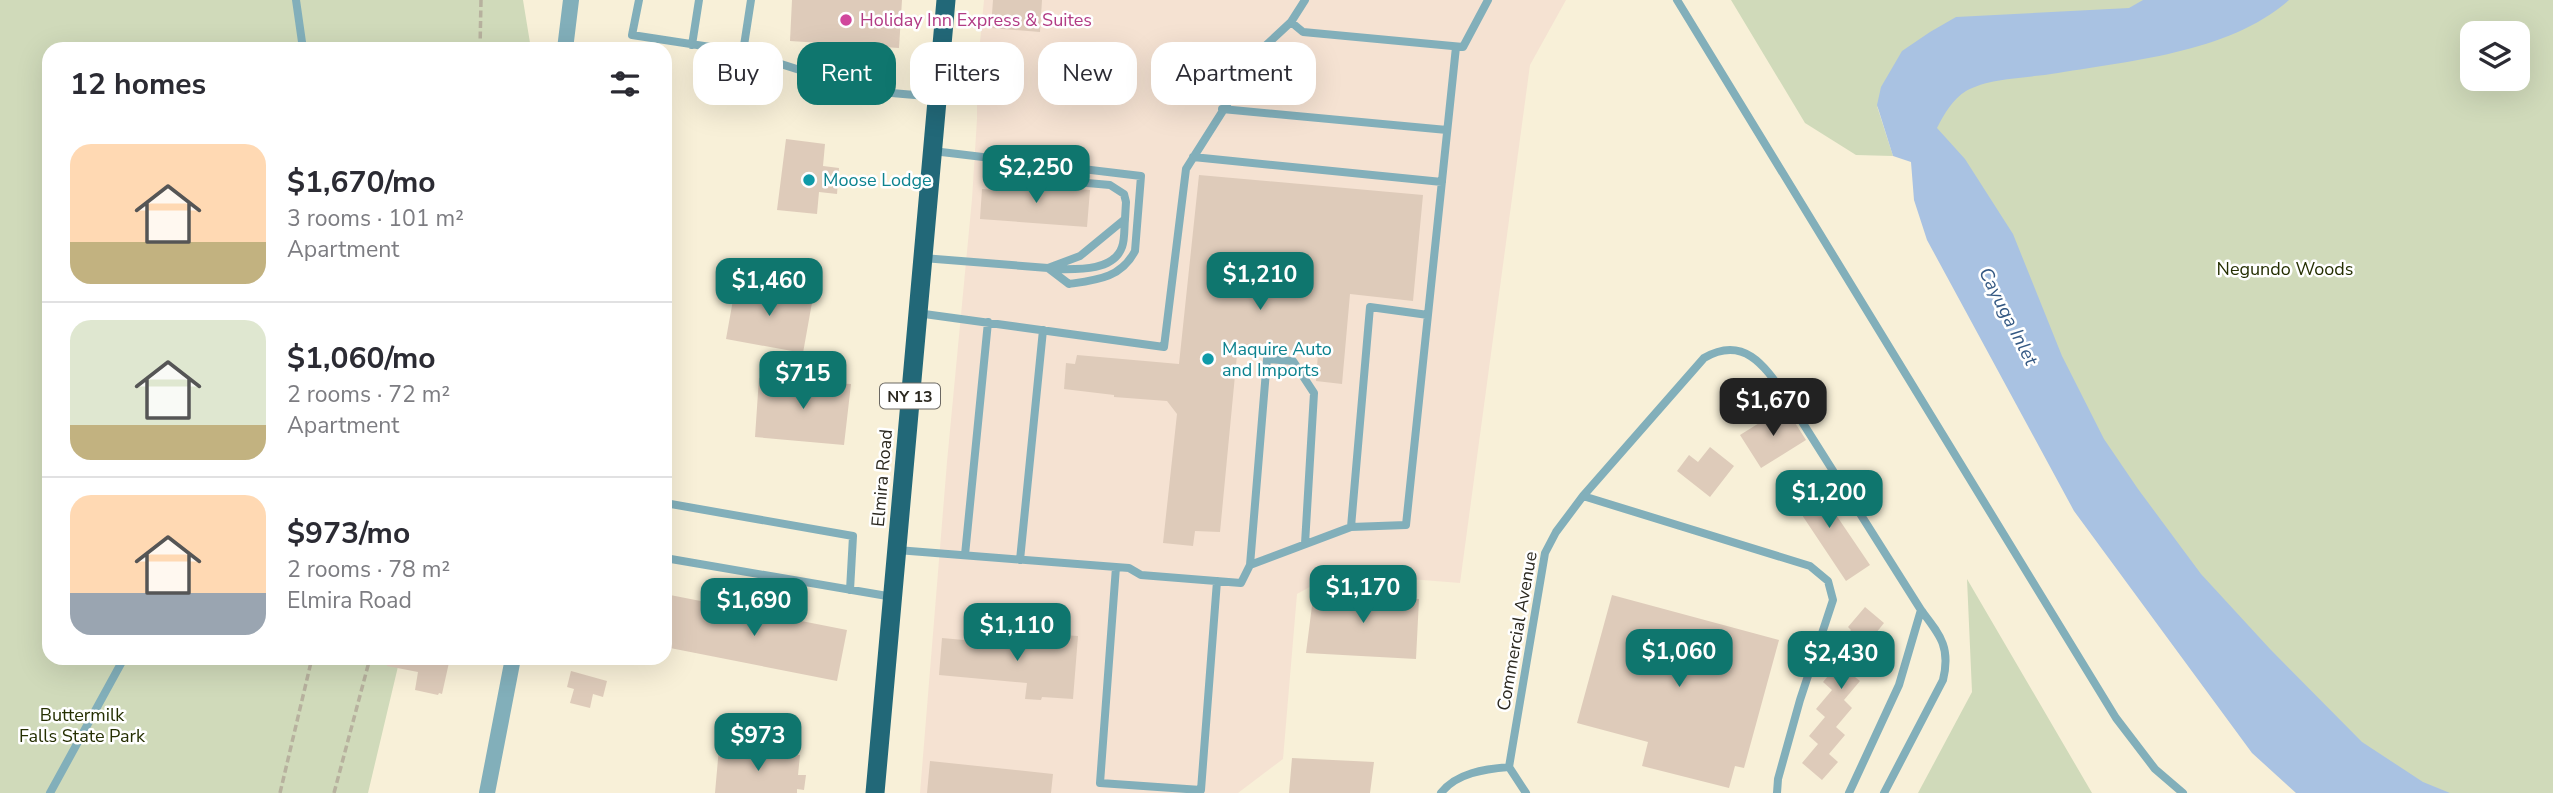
<!DOCTYPE html>
<html lang="en">
<head>
<meta charset="utf-8">
<style>
	body { margin:0; font-family:"Nunito Sans",sans-serif; background:#f2f2f3; color:#2b2b33; height:100vh; display:flex; flex-direction:column; font-size:26px; white-space:nowrap }
	* { box-sizing:border-box; margin:0 }
	p { font-size:23px; color:#7c7c81 }
	.icon { flex:none; width:38px; height:38px; fill:none; stroke:currentColor; stroke-width:2; stroke-linecap:round; stroke-linejoin:round }
	.map { position:relative; flex:1; overflow:hidden }
	.panel { position:absolute; left:42px; top:42px; width:630px; height:623px; display:flex; flex-direction:column; background:#fff; border-radius:21px; box-shadow:0 7px 28px #0002 }
	.panel>* { flex:none }
	.top-card { position:absolute; left:693px; top:42px; width:665px; height:63px; display:flex; gap:14px }
	.fabs { position:absolute; left:2460px; top:21px; display:grid; gap:14px }
	.fabs a { display:grid; place-items:center; width:70px; height:70px; border-radius:14px; background:#fff; box-shadow:0 7px 28px #0002; font-size:35px }
	.price { position:absolute; translate:-50% -60px; padding:0 16px; border-radius:14px; background:#0f766e; color:#fff; font-size:23px; line-height:46px; filter:drop-shadow(0 2px 4px #0008) }
	.price::after { content:''; position:absolute; left:50%; top:42px; width:21px; height:16px; margin-left:-10px; background:inherit; clip-path:polygon(0 0,100% 0,50% 100%) }
	.price.selected { background:#222; color:#fff }
	ul { padding:0; list-style:none }
	li { display:flex; align-items:center; gap:21px; height:175px; padding:0 28px }
	li+li { border-top:2px solid #e1e1e2 }
	li span { display:grid; place-items:center; flex:none; width:196px; height:140px; border-radius:21px; color:#555 }
	li>.icon { margin-inline-start:auto }
	span .icon { width:84px; height:84px; fill:#fffc; stroke-width:1 }
	li b { font-size:30px }
	h2 { display:flex; justify-content:space-between; align-items:center; height:84px; padding:0 28px; font-size:30px }
	.tag { padding:0 24px; border-radius:21px; background:#fff; box-shadow:0 7px 28px #0002; font-size:24px; line-height:63px }
	.tag.selected { background:#0f766e; color:#fff }
	.map>svg:first-child { display:block }
	.commercial { fill:#f5e2d2 }
	.green { fill:#d0daba; fill-rule:evenodd }
	.water { fill:#a9c2e2 }
	.building { fill:#decbba }
	.lines { fill:none; stroke-linecap:round; stroke-linejoin:round }
	.path { stroke:#b7b19e; stroke-width:3.5; stroke-dasharray:7 3.5; stroke-linecap:butt }
	.service { stroke:#82afba; stroke-width:8 }
	.minor { stroke:#82afba; stroke-width:16 }
	.trunk { stroke:#226878; stroke-width:19 }
	.hotel-dot { fill:#d1479c; stroke:#fff; stroke-width:2.5 }
	.culture-dot { fill:#0f9aa8; stroke:#fff; stroke-width:2.5 }
	.labels { text-anchor:middle; stroke-width:5; stroke-linejoin:round; paint-order:stroke }
	.shield { fill:#fff; stroke:#6b6862; stroke-width:2 }
	.shield-label { font-size:16px; font-weight:bold; fill:#2b281f }
	.hotel-label { font-size:18px; fill:#b23c85; stroke:#fff; text-anchor:start }
	.culture-label { font-size:18px; fill:#0d838f; stroke:#fff; text-anchor:start }
	.park-label { font-size:18px; fill:#252f02; stroke:#fff }
	.street-label { font-size:18px; fill:#2b281f; stroke:#fff }
	.water-label { font-size:19px; font-style:italic; fill:#345883; stroke:#fff }
</style>
</head>
<body>
<div class="map">
<svg width="2553" height="793" viewBox="0 0 2553 793">
	<rect width="100%" height="100%" fill="#f8f0d8"/>
	<!-- commercial -->
	<path class="commercial" d="M984,0H1566L1530,65L1460,583L1335,573L1297,594L1283,759L1238,793H920L947,462L972,199L977,119V74Z"/>
	<!-- green -->
	<path class="green" d="M0,0H523L531,49H49V658H400L368,793H0Z
		M1731,0H2553V793H2372L2330,772L2015,333L1877,106L1893,156L1856,155L1805,123ZM2473,33H2518V79H2473Z
		M1967,579L2092,793H1918L1972,692Z"/>
	<!-- water -->
	<path class="water" d="M2143,0H2289C2229,53 2127,61 2051,74C2026,78 1988,78 1966,91C1953,99 1944,114 1937,128L1965,159L2013,234L2062,356L2104,439L2138,489L2201,574L2270,649L2362,742L2423,782L2450,793H2296L2252,753L2074,511L1927,240L1914,200L1911,162L1893,156L1877,105L1881,87L1902,51L1930,32L1956,17L2129,8Z"/>
	<!-- building -->
	<path class="building" d="M792,0H902L899,48L790,41Z
		M993,0H1042L1040,32L991,28Z
		M786,139L825,144L823,166L839,168L837,194L819,192L817,214L777,210Z
		M1199,175L1423,195L1413,301L1350,294L1342,384L1316,381L1318,353L1238,344L1220,532L1195,531L1193,546L1163,543L1177,414L1167,401L1114,397V395L1064,389L1066,363L1075,364L1077,355L1179,364Z
		M997,183L1090,190L1087,227L980,219L982,189L997,190Z
		M736,283L813,297L803,353L726,339Z
		M759,378L851,384L844,445L755,437Z
		M1785,407L1806,440L1761,468L1740,435Z
		M1710,447L1734,466L1710,497L1677,471L1689,455L1698,462Z
		M1811,478L1870,565L1846,581L1788,494Z
		M1314,590L1419,599L1416,659L1306,653Z
		M665,594L847,630L837,681L665,647Z
		M1612,595L1779,640L1744,768L1735,766L1729,788L1642,766L1648,742L1577,723Z
		M1865,607L1884,623L1868,643L1871,646L1867,653L1850,673L1860,681L1844,700L1852,708L1836,727L1845,735L1829,754L1838,762L1822,780L1802,763L1818,744L1809,736L1825,717L1816,709L1832,690L1823,682L1839,663L1830,656L1851,630L1848,627Z
		M1032,630L1048,631L1047,634L1078,636L1073,699L1042,697L1041,700L1025,699L1027,683L939,675L942,638L1030,646Z
		M387,658H450L442,694L439,693L438,695L415,690L418,672L387,666Z
		M571,671L607,681L603,697L593,694L590,708L570,703L574,689L567,687Z
		M719,748L800,755L798,775H806L804,790L797,789V793H715Z
		M1292,758L1374,762L1370,793H1289Z
		M930,761L1053,774L1051,793H927Z"/>
	<g class="lines">
		<!-- path -->
		<path class="path" d="M480,49L481,0
			M280,793L312,658
			M334,793L370,658"/>
		<!-- service -->
		<path class="service" d="M296,0L303,49
			M639,0L632,35L743,52L847,85L880,92L938,97
			M1677,0L2116,718L2155,769L2183,793
			M1291,22L1303,32L1463,47L1488,0
			M692,45L699,0
			M743,52L751,0
			M1222,109L1447,130
			M1193,157L1442,182
			M990,158L1007,176L1110,185L1124,194L1126,202L1125,219L1080,256L1048,268
			M923,258L1048,268L1069,284C1097,280 1121,278 1135,251L1141,176L933,151
			M1051,269C1072,269 1113,273 1122,247C1125,239 1124,228 1125,219
			M917,313L1164,347L1186,169L1262,49L1291,22L1305,0
			M1583,496L1704,358C1745,334 1766,368 1787,398L1921,610C1940,635 1951,647 1943,680L1884,793
			M665,503L853,536L850,590
			M1351,527L1370,307L1428,315
			M897,550L1129,568L1141,575L1241,583L1250,565L1351,527L1406,525L1456,47
			M965,555L988,322
			M665,558L893,597
			M1020,560L1043,330
			M1250,565L1267,359L1293,361L1314,393L1305,544
			M1116,567L1100,783L1201,790L1217,581
			M1509,767L1545,553L1556,532L1583,496L1810,566L1828,581L1833,600L1800,700L1778,779L1777,793
			M1509,767L1526,793
			M50,793L124,658
			M1441,793C1456,773 1485,769 1509,767
			M1849,793L1899,685L1921,610"/>
		<!-- minor -->
		<path class="minor" d="M565,49L571,0
			M487,793L513,658"/>
		<!-- trunk -->
		<path class="trunk" d="M875,793L946,0"/>
	</g>
	<!-- markers -->
	<circle class="hotel-dot" cx="846" cy="20" r="7"/>
	<g class="culture-dot">
		<circle cx="809" cy="180" r="7"/>
		<circle cx="1208" cy="359" r="7"/>
	</g>
	<g class="labels">
		<!-- shield labels -->
		<rect class="shield" x="880" y="383.5" width="60" height="25" rx="5"/>
		<g class="shield-label">
			<text x="910" y="402">NY 13</text>
		</g>
		<!-- hotel labels -->
		<g class="hotel-label">
			<text x="860" y="26">Holiday Inn Express &amp; Suites</text>
		</g>
		<!-- culture labels -->
		<g class="culture-label">
			<text x="823" y="186">Moose Lodge</text>
			<text x="1222" y="355">Maquire Auto<tspan x="1222" dy="21">and Imports</tspan></text>
		</g>
		<!-- park labels -->
		<g class="park-label">
			<text x="2285" y="275">Negundo Woods</text>
			<text x="82" y="721">Buttermilk<tspan x="82" dy="21">Falls State Park</tspan></text>
		</g>
		<!-- street labels -->
		<g class="street-label">
			<text transform="translate(882 478) rotate(-85)" y="6">Elmira Road</text>
			<text transform="translate(1517 631) rotate(-80)" y="6">Commercial Avenue</text>
		</g>
		<!-- water labels -->
		<g class="water-label">
			<text transform="translate(2009 316) rotate(63)" y="7">Cayuga Inlet</text>
		</g>
	</g>
</svg>
<div class="fabs">
<a><svg class="icon" aria-label="layers" viewBox="0 0 24 24"><path d="M12 4l9 5-9 5-9-5zM3 14l9 5 9-5"/></svg></a>
</div>
<b class="price" style="left:1036px;top:205px">$2,250</b>
<b class="price" style="left:1260px;top:312px">$1,210</b>
<b class="price" style="left:769px;top:318px">$1,460</b>
<b class="price" style="left:803px;top:411px">$715</b>
<b class="price selected" style="left:1773px;top:438px">$1,670</b>
<b class="price" style="left:1829px;top:530px">$1,200</b>
<b class="price" style="left:1363px;top:625px">$1,170</b>
<b class="price" style="left:754px;top:638px">$1,690</b>
<b class="price" style="left:1017px;top:663px">$1,110</b>
<b class="price" style="left:1679px;top:689px">$1,060</b>
<b class="price" style="left:1841px;top:691px">$2,430</b>
<b class="price" style="left:758px;top:773px">$973</b>
<div class="top-card">
<a class="tag">Buy</a>
<a class="tag selected">Rent</a>
<a class="tag">Filters</a>
<a class="tag">New</a>
<a class="tag">Apartment</a>
</div>
<section class="panel">
<h2>12 homes<svg class="icon" aria-label="filters" viewBox="0 0 24 24"><path d="M4 7h16M4 17h16"/><circle cx="9" cy="7" r="2"/><circle cx="15" cy="17" r="2"/></svg></h2>
<ul>
<li><span style="background:linear-gradient(#ffd9b3 70%,#c2b280 0)"><svg class="icon" aria-label="home" viewBox="0 0 24 24"><path d="M3 11l9-7 9 7M6 9v11h12V9"/></svg></span><div><b>$1,670/mo</b><p>3 rooms · 101 m²</p><p>Apartment</p></div></li>
<li><span style="background:linear-gradient(#dfe7d0 75%,#c2b280 0)"><svg class="icon" aria-label="home" viewBox="0 0 24 24"><path d="M3 11l9-7 9 7M6 9v11h12V9"/></svg></span><div><b>$1,060/mo</b><p>2 rooms · 72 m²</p><p>Apartment</p></div></li>
<li><span style="background:linear-gradient(#ffd9b3 70%,#9aa5b1 0)"><svg class="icon" aria-label="home" viewBox="0 0 24 24"><path d="M3 11l9-7 9 7M6 9v11h12V9"/></svg></span><div><b>$973/mo</b><p>2 rooms · 78 m²</p><p>Elmira Road</p></div></li>
</ul>
</section>
</div>
</body>
</html>
